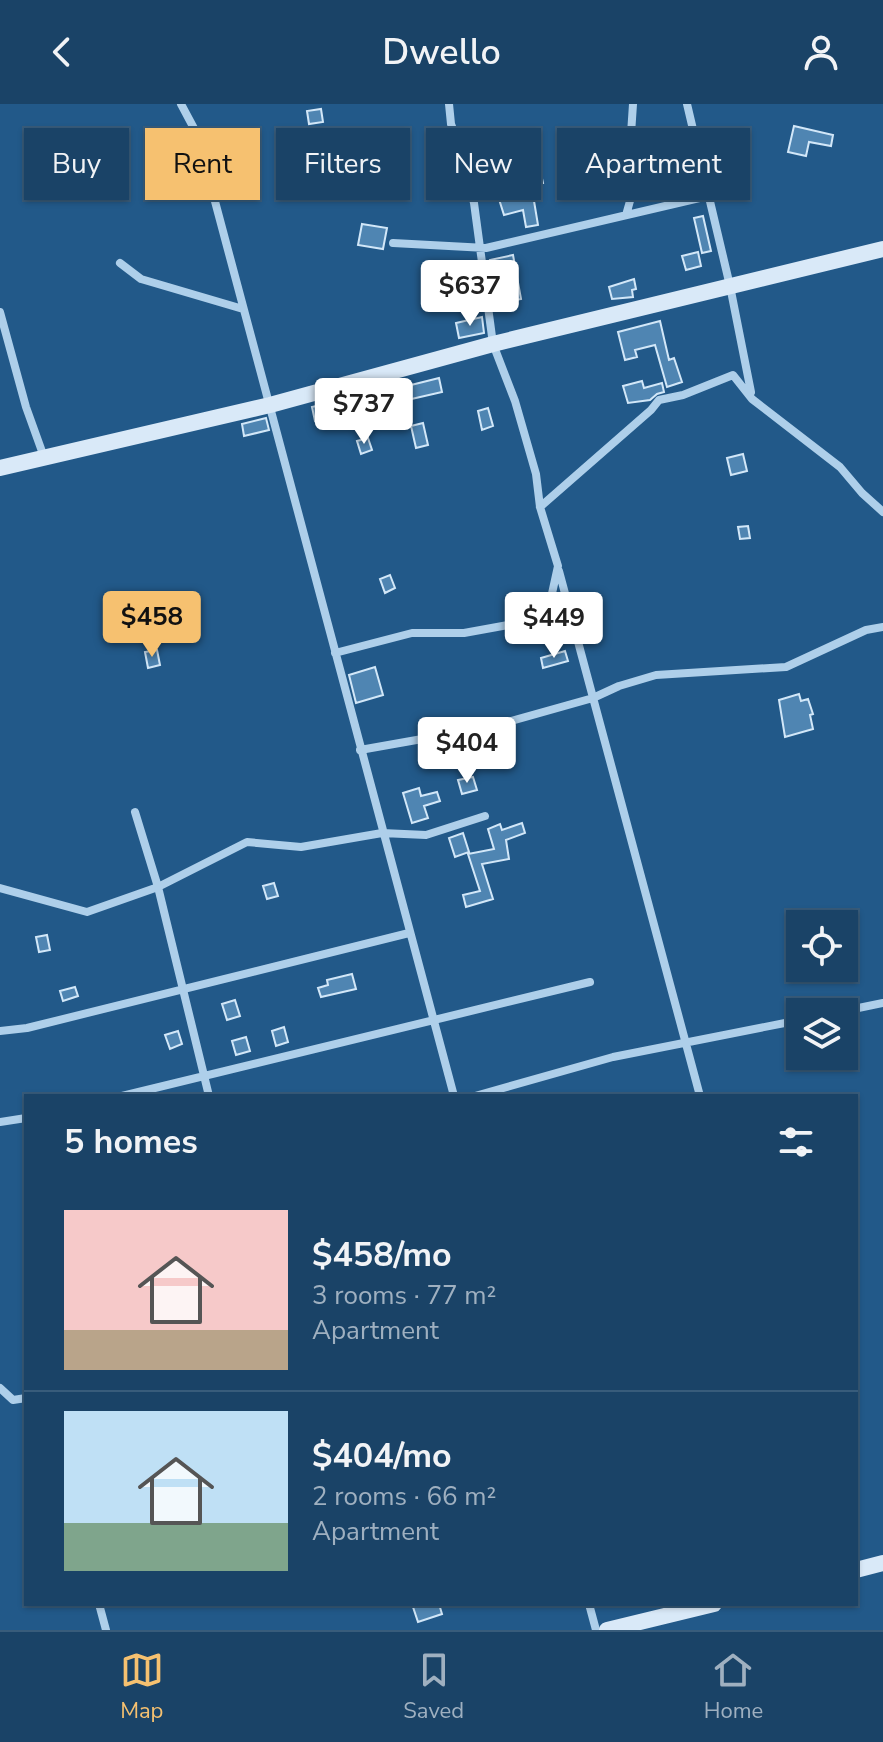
<!DOCTYPE html>
<html lang="en">
<head>
<meta charset="utf-8">
<style>
	body { margin:0; font-family:"Nunito Sans",sans-serif; background:#274e70; color:#f1f3f6; height:100vh; display:flex; flex-direction:column; font-size:30px; white-space:nowrap }
	* { box-sizing:border-box; margin:0 }
	p { font-size:26px; color:#9fb0c0 }
	.icon { flex:none; width:44px; height:44px; fill:none; stroke:currentColor; stroke-width:2; stroke-linecap:round; stroke-linejoin:round }
	.map { position:relative; flex:1; overflow:hidden }
	.side { position:absolute; left:24px; top:990px; width:834px; height:512px; display:flex; flex-direction:column; background:#1a4367; border-radius:0px; box-shadow:0 2px 6px #0004,0 0 0 2px #385c7b }
	.side>* { flex:none }
	.hud { position:absolute; left:24px; top:24px; width:836px; height:72px; display:flex; gap:16px }
	.tools { position:absolute; left:786px; top:806px; display:grid; gap:16px }
	.tools a { display:grid; place-items:center; width:72px; height:72px; border-radius:0px; background:#1a4367; box-shadow:0 2px 6px #0004,0 0 0 2px #385c7b; font-size:40px }
	.price { position:absolute; translate:-50% -68px; padding:0 18px; border-radius:8px; background:#fff; color:#222; font-size:26px; line-height:52px; filter:drop-shadow(0 2px 4px #0008) }
	.price::after { content:''; position:absolute; left:50%; top:48px; width:24px; height:18px; margin-left:-12px; background:inherit; clip-path:polygon(0 0,100% 0,50% 100%) }
	.price.current { background:#f6c170; color:#111 }
	ul { padding:0; list-style:none }
	li { display:flex; align-items:center; gap:24px; height:200px; padding:0 40px }
	li+li { border-top:2px solid #385c7b }
	li span { display:grid; place-items:center; flex:none; width:224px; height:160px; border-radius:0px; color:#555 }
	li>.icon { margin-inline-start:auto }
	span .icon { width:96px; height:96px; fill:#fffc; stroke-width:1 }
	li b { font-size:34px }
	h2 { display:flex; justify-content:space-between; align-items:center; height:96px; padding:0 40px; font-size:34px }
	.chip { padding:0 28px; border-radius:0px; background:#1a4367; box-shadow:0 2px 6px #0004,0 0 0 2px #385c7b; font-size:28px; line-height:72px }
	.chip.current { background:#f6c170; color:#111 }
	header { display:flex; justify-content:space-between; align-items:center; height:104px; padding:0 40px; background:#1a4367; font-size:36px; font-weight:600 }
	.tab-bar { display:flex; justify-content:space-around; align-items:center; height:112px; border-top:2px solid #385c7b; background:#1a4367; font-size:22px; color:#9fb0c0 }
	.tab-bar a { display:grid; justify-items:center; gap:4px }
	.tab-bar .current { color:#f6c170 }
	.map>svg:first-child { display:block }
	.building { fill:#4f85b2; stroke:#d2e7f8; stroke-width:2 }
	.lines { fill:none; stroke-linecap:round; stroke-linejoin:round }
	.street { stroke:#aecfea; stroke-width:8 }
	.secondary { stroke:#d9e9f8; stroke-width:16 }
</style>
</head>
<body>
<header><svg class="icon" aria-label="back" viewBox="0 0 24 24"><path d="M15 5l-7 7 7 7"/></svg>Dwello<svg class="icon" aria-label="person" viewBox="0 0 24 24"><circle cx="12" cy="8" r="4"/><path d="M4 21q1-7 8-7t8 7"/></svg></header>
<div class="map">
<svg width="883" height="1526" viewBox="0 0 883 1526">
	<rect width="100%" height="100%" fill="#225989"/>
	<!-- building -->
	<path class="building" d="M321,5L323,18L309,20L307,7Z
		M794,22L833,31L831,42L809,38L806,52L788,48Z
		M540,65L543,79L532,82L529,68Z
		M532,85L538,121L526,123L523,106L504,111L498,92Z
		M703,112L711,147L702,149L694,114Z
		M362,120L387,124L383,145L358,141Z
		M698,148L701,162L686,166L682,152Z
		M513,151L521,195L498,200L490,156Z
		M634,175L636,185L632,186L633,193L612,195L609,183Z
		M482,213L484,229L459,234L456,219Z
		M660,217L669,256L674,254L682,278L667,283L655,241L635,246L637,253L625,256L618,228Z
		M439,274L442,288L394,299L391,286Z
		M642,277L644,284L662,279L664,288L657,290L650,296L628,299L623,282Z
		M362,291L365,306L315,317L312,303Z
		M488,304L493,322L482,326L478,307Z
		M266,314L269,326L244,332L242,320Z
		M423,319L428,341L416,344L411,322Z
		M368,334L372,346L361,350L357,337Z
		M743,350L747,367L731,371L727,354Z
		M748,422L750,434L740,435L738,423Z
		M390,471L395,484L385,489L380,475Z
		M157,546L160,561L148,564L145,548Z
		M565,547L568,557L543,564L541,554Z
		M375,563L383,591L356,599L349,571Z
		M799,590L801,597L808,595L813,610L810,611L813,625L785,633L779,596Z
		M473,673L477,686L462,690L458,676Z
		M419,684L421,692L437,688L440,697L424,702L428,714L412,719L403,689Z
		M522,719L525,729L506,736L509,755L482,760L493,795L466,803L463,791L480,787L468,750L494,745L488,725L500,720L502,726Z
		M463,729L469,748L455,753L449,734Z
		M274,779L278,792L267,795L263,782Z
		M47,831L50,846L39,848L36,833Z
		M352,870L356,885L321,893L318,884L328,881L327,876Z
		M75,883L78,892L63,897L60,887Z
		M235,896L240,912L227,916L222,900Z
		M284,923L288,938L276,942L272,927Z
		M178,927L182,940L170,945L165,931Z
		M246,933L250,947L236,951L232,937Z
		M412,1500H439L442,1510L418,1518Z"/>
	<g class="lines">
		<!-- street -->
		<path class="street" d="M181,0L197,30L454,992
			M687,0L730,182L751,288
			M626,111L638,69L631,30L633,0
			M393,139L486,144L708,92
			M120,159L141,175L243,205
			M0,208L26,303L44,353
			M540,403L651,306L659,296L683,291L733,271L752,295L840,363L862,389L883,408
			M559,467L700,992
			M335,549L412,529H464L508,521L551,494L558,462L540,403L536,370L515,297L493,240L474,99L461,46L451,20L449,0
			M360,646L490,623L593,594L619,582L656,571L786,563L866,526L883,523
			M135,708L158,783L209,992
			M0,784L87,808L158,783L247,738L301,743L382,729L426,731L485,712
			M839,908L883,899
			M0,927L27,924L409,829
			M122,992L590,878
			M475,992L613,953L800,916
			M0,1018L26,1014
			M0,1284L13,1296L26,1294
			M99,1500L106,1526
			M589,1500L596,1526"/>
		<!-- secondary -->
		<path class="secondary" d="M0,364L270,301L493,240L883,145
			M856,1466L883,1459
			M607,1526L714,1500"/>
	</g>
</svg>
<div class="tools">
<a><svg class="icon" aria-label="locate" viewBox="0 0 24 24"><circle cx="12" cy="12" r="6"/><path d="M12 2v4M12 18v4M2 12h4M18 12h4"/></svg></a>
<a><svg class="icon" aria-label="layers" viewBox="0 0 24 24"><path d="M12 4l9 5-9 5-9-5zM3 14l9 5 9-5"/></svg></a>
</div>
<b class="price" style="left:470px;top:224px">$637</b>
<b class="price" style="left:364px;top:342px">$737</b>
<b class="price current" style="left:152px;top:555px">$458</b>
<b class="price" style="left:554px;top:556px">$449</b>
<b class="price" style="left:467px;top:681px">$404</b>
<div class="hud">
<a class="chip">Buy</a>
<a class="chip current">Rent</a>
<a class="chip">Filters</a>
<a class="chip">New</a>
<a class="chip">Apartment</a>
</div>
<section class="side">
<h2>5 homes<svg class="icon" aria-label="filters" viewBox="0 0 24 24"><path d="M4 7h16M4 17h16"/><circle cx="9" cy="7" r="2"/><circle cx="15" cy="17" r="2"/></svg></h2>
<ul>
<li><span style="background:linear-gradient(#f6c9c9 75%,#b9a48a 0)"><svg class="icon" aria-label="home" viewBox="0 0 24 24"><path d="M3 11l9-7 9 7M6 9v11h12V9"/></svg></span><div><b>$458/mo</b><p>3 rooms · 77 m²</p><p>Apartment</p></div></li>
<li><span style="background:linear-gradient(#bfe0f5 70%,#7fa58c 0)"><svg class="icon" aria-label="home" viewBox="0 0 24 24"><path d="M3 11l9-7 9 7M6 9v11h12V9"/></svg></span><div><b>$404/mo</b><p>2 rooms · 66 m²</p><p>Apartment</p></div></li>
</ul>
</section>
</div>
<nav class="tab-bar">
<a class="current"><svg class="icon" aria-label="map" viewBox="0 0 24 24"><path d="M3 6l6-2 6 2 6-2v14l-6 2-6-2-6 2zM9 4v14M15 6v14"/></svg>Map</a>
<a><svg class="icon" aria-label="saved" viewBox="0 0 24 24"><path d="M7 4h10v16l-5-4-5 4z"/></svg>Saved</a>
<a><svg class="icon" aria-label="home" viewBox="0 0 24 24"><path d="M3 11l9-7 9 7M6 9v11h12V9"/></svg>Home</a>
</nav>
</body>
</html>
